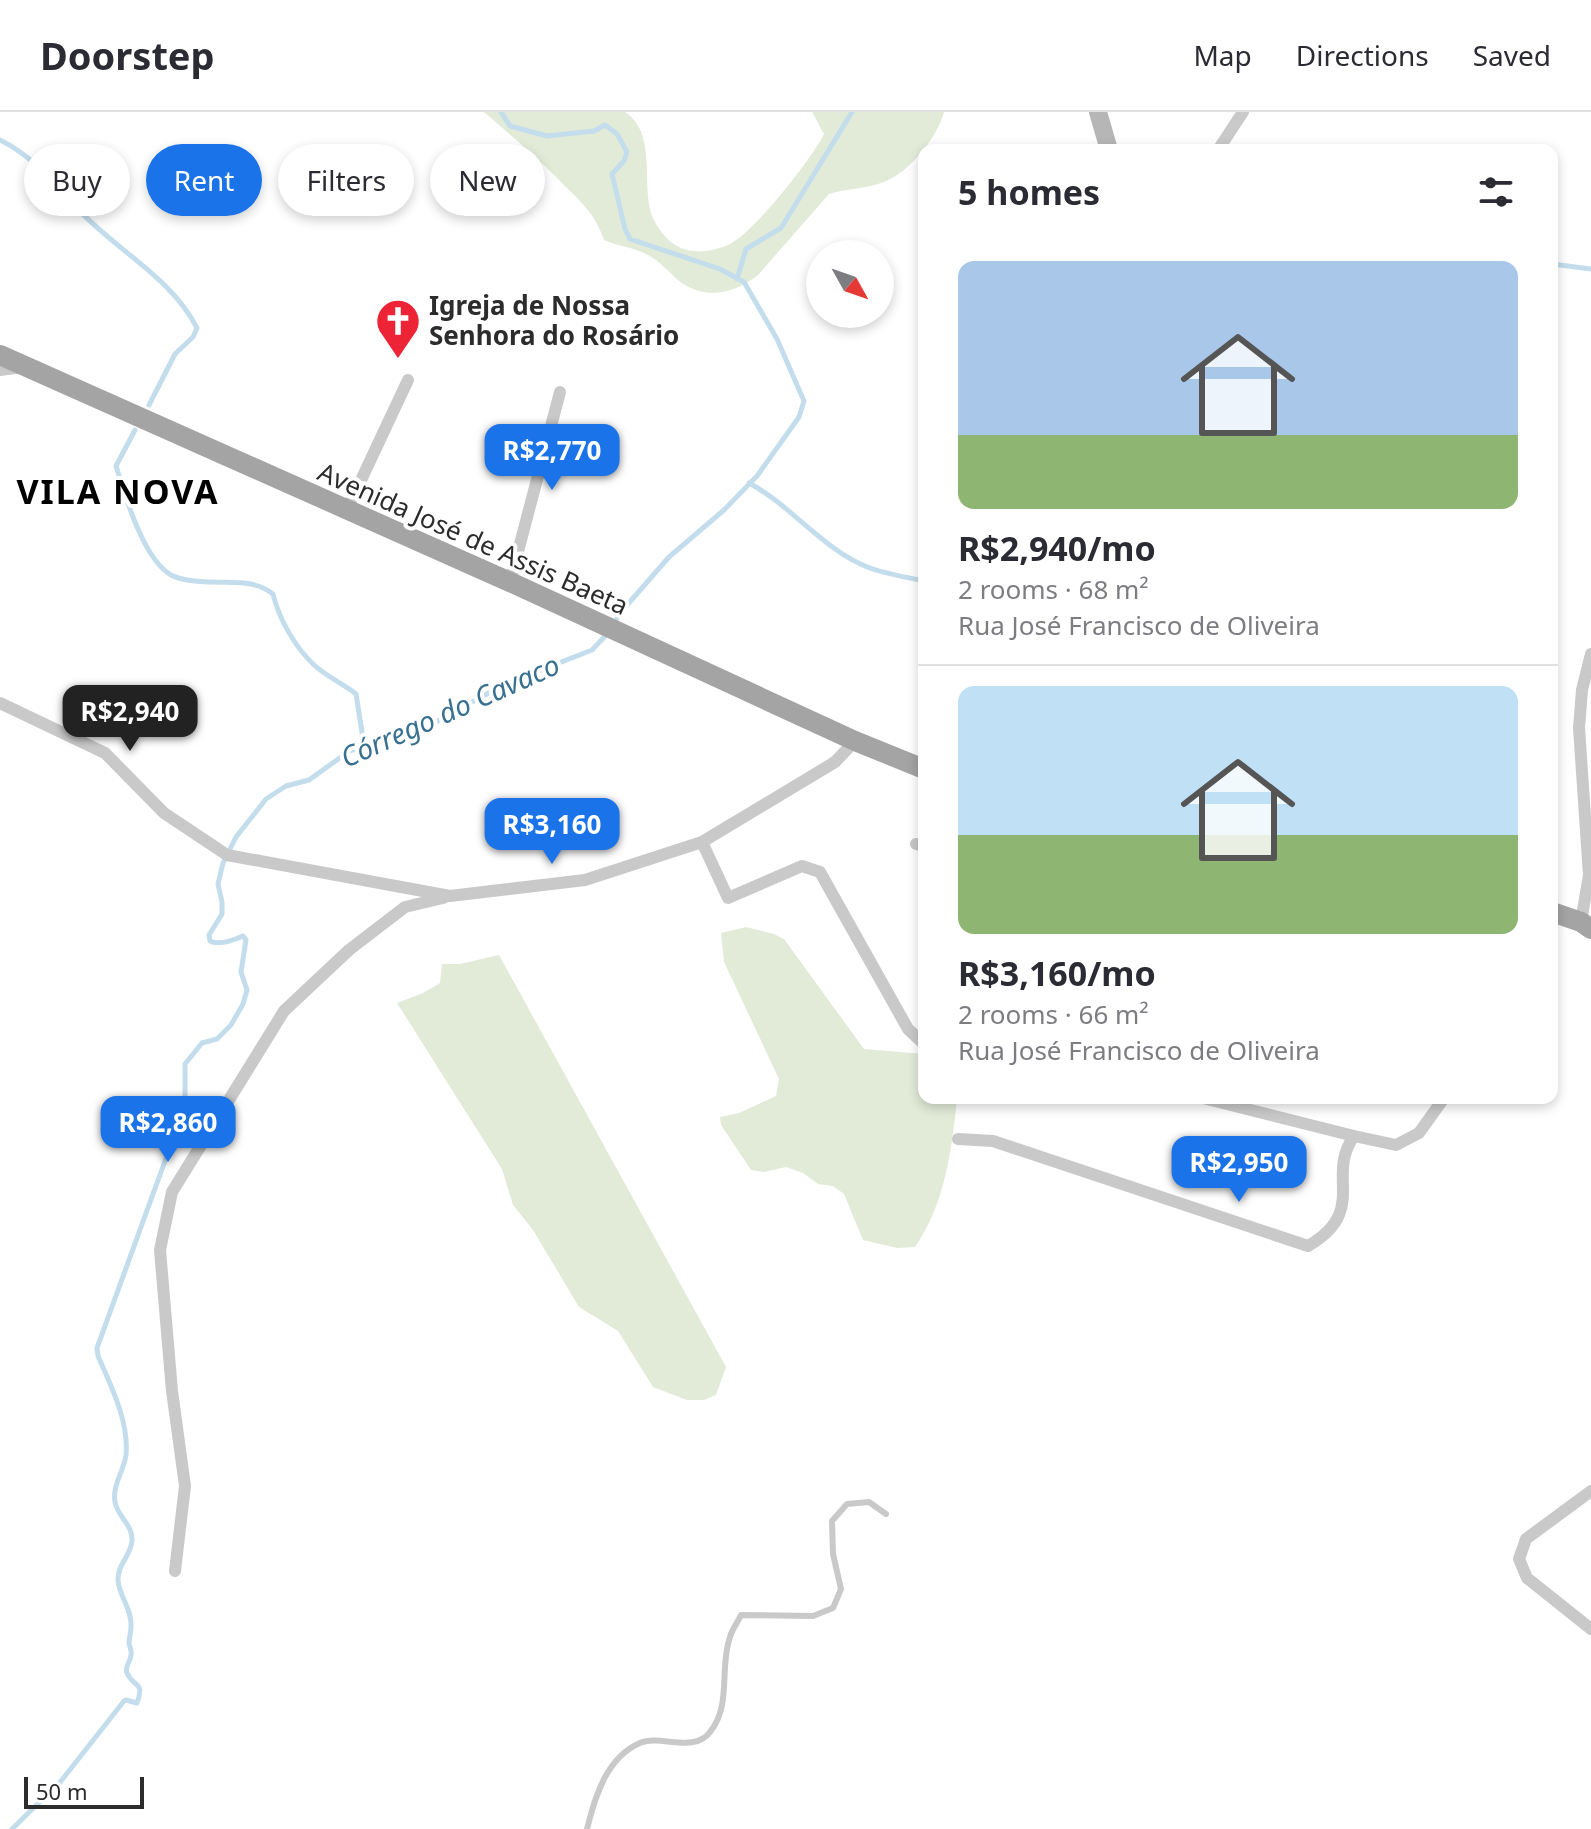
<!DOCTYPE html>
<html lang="en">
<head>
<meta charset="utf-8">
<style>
	body { margin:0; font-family:"Noto Sans",sans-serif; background:#f7f7f7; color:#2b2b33; height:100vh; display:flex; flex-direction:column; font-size:30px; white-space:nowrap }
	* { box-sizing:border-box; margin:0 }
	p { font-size:26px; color:#7c7c81 }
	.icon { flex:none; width:44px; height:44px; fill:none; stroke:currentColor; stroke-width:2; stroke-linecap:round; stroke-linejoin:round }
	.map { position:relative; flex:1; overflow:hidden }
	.side { position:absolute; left:918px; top:32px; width:640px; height:960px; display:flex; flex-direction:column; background:#fff; border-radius:16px; box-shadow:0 4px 12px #0003 }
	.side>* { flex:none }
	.guide { position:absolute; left:24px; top:32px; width:760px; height:72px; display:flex; gap:16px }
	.needle { width:52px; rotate:130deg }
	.fabs { position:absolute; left:806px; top:128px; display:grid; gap:16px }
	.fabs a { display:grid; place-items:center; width:88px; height:88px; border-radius:50%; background:#fff; box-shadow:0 4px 12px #0003; font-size:40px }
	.scale { position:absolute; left:24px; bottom:20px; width:120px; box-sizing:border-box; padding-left:8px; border:4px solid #2c2c2c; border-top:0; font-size:22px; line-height:28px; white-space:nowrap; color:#2c2c2c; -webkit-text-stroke:6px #fff; paint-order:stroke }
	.price { position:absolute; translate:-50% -68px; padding:0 18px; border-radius:16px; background:#1a73e8; color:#fff; font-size:26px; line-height:52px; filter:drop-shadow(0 2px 4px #0008) }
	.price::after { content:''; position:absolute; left:50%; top:48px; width:24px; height:18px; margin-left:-12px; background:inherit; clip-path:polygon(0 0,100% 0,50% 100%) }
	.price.on { background:#222; color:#fff }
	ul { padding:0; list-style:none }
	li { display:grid; align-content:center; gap:16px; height:424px; padding:0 40px }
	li+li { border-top:2px solid #e1e1e2 }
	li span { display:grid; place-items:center; height:248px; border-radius:16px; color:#555 }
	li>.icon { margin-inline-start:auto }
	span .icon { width:144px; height:144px; fill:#fffc; stroke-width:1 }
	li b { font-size:34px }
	h2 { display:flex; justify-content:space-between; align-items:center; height:96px; padding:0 40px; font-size:34px }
	.pill { padding:0 28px; border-radius:36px; background:#fff; box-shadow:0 4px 12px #0003; font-size:28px; line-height:72px }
	.pill.on { background:#1a73e8; color:#fff }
	header { display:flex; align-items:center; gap:48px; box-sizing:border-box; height:112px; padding:0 40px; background:#fff; border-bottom:2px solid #e1e1e2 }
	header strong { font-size:38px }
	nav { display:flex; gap:44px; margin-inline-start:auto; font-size:28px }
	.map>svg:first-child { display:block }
	.green { fill:#e2ebd8 }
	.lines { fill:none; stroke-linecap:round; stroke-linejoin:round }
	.stream { stroke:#c3ddec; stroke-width:5 }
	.lane { stroke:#c9c9c9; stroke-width:6 }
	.street { stroke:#c9c9c9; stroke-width:12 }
	.secondary { stroke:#b6b6b6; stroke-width:18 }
	.primary { stroke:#a4a4a4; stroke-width:20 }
	.labels { text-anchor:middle; stroke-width:8; stroke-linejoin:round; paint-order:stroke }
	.poi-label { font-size:26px; font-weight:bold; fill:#2c2c2c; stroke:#fff; text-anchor:start }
	.street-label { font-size:26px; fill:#2c2c2c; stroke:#fff }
	.water-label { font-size:28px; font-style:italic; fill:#377091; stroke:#fff }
	.district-label { font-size:34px; font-weight:bold; letter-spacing:2px; fill:#000; stroke:#fff }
</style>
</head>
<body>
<header>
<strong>Doorstep</strong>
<nav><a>Map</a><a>Directions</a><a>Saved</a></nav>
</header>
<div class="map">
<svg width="1591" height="1717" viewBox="0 0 1591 1717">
	<rect width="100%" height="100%" fill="#fff"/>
	<!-- green -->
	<path class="green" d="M484,0H625C660,23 638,80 655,110C671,140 697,146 728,133C753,122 811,48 824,22L812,0H944C937,27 906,65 878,72C862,77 845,77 829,82L758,163C734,182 704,189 678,168C669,160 661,151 650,144C635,135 619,135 604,128C594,98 575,85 555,64C532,41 508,21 484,0Z
		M746,815L774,822L784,827L864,937L924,942V986H957C952,1037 945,1092 915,1135L897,1136L863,1128L844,1082L833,1074L818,1072L803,1061L786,1055L764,1060L751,1058L721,1013L720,1005L739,1001L776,984L779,967L724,850L721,821Z
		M499,843L726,1255L716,1283L704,1288H687L653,1275L618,1219L579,1195L533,1118L513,1093L502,1057L397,891L423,881L440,871L442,852H460Z"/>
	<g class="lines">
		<!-- stream -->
		<path class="stream" d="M501,0L510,14L547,24L594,19L605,13L617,22L627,40L624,49L612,62L625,117L630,127L720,157L744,170L777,227L804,289L799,305L757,364L724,398L669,445L621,500L614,511
			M0,28C33,44 55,72 79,98C117,139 171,165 197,216L193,225L175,242L149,293
			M1552,152L1591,157
			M737,167L746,137L781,116L852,0
			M135,318L116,354C125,383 143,447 171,463C183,469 201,470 214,470C236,471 255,468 273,482C279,507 295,535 314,553C326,564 343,572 356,582L364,633
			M749,371C792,394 824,439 870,456C886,462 906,465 924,469
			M12,1717L61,1669L124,1589L126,1588L137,1591C145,1568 134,1577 127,1561C124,1554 131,1550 131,1543C132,1542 130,1534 129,1532C129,1526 131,1520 131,1514C132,1497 119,1484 118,1468C117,1453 132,1442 132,1428C133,1413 117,1404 115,1390C112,1373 124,1359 126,1343C129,1309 111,1274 98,1244L97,1236L169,1038L179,1029L185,983V952L202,931L217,927L231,913L243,892L247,878L241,860L246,828L243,824C234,828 219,834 210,829L209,823L222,802V790L218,772L223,751L236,725L266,687L286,674L309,668L348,640L371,630L394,628L418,620L503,573L592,538L609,520"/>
		<!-- lane -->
		<path class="lane" d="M587,1717C595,1684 607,1645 640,1631C661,1622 694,1642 710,1620C732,1593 719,1556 730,1525C732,1517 738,1510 741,1503L813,1504L833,1496L841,1477L833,1442L832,1409L847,1392L869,1390L886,1402"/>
		<!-- street -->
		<path class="street" d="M1218,38L1243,0
			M0,258L23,255
			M347,398L408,268
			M510,470L560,280
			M0,591L105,641L164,701L227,743L450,784L585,768L702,730L835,650L855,629
			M702,730L728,786L802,754L820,760L908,917L924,932
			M916,732L924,734
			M1581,810L1589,763L1579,616L1582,578L1591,542
			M1203,986L1354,1024
			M958,1027L993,1029L1308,1134C1369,1098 1325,1065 1354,1024L1396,1033L1419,1021L1444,986
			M1591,1379L1526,1427L1519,1447L1527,1466L1591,1517
			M175,1459L185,1374L172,1279L160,1138L172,1080L284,899L349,838L405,795L443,786"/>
		<!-- secondary -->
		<path class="secondary" d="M1098,0L1109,38"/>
		<!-- primary -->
		<path class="primary" d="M0,243L510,470L855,629L924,657
			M1552,800L1581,810L1591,817"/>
	</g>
	<!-- icons -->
	<defs>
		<g id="church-pin" transform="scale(2.3)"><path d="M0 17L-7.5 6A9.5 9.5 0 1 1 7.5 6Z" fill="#ed2336" stroke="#fff"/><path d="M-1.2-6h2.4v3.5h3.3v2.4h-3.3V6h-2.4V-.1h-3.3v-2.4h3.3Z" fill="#fff"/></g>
	</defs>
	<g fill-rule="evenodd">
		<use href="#church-pin" x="398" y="209"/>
	</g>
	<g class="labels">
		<!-- poi labels -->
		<g class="poi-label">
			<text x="429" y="203">Igreja de Nossa<tspan x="429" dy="30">Senhora do Rosário</tspan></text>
		</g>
		<!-- street labels -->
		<g class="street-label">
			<text transform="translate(473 427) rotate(24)" y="9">Avenida José de Assis Baeta</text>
		</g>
		<!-- water labels -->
		<g class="water-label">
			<text transform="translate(450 599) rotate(-24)" y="10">Córrego do Cavaco</text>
		</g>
		<!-- district labels -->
		<g class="district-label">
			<text x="118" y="392">VILA NOVA</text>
		</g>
	</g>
</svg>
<div class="fabs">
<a><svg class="needle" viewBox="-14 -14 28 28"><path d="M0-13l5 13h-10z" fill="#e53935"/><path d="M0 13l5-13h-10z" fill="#7c7c81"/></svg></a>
</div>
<div class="scale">50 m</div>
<b class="price" style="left:552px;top:380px">R$2,770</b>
<b class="price on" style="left:130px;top:641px">R$2,940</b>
<b class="price" style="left:552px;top:754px">R$3,160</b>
<b class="price" style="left:168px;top:1052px">R$2,860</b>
<b class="price" style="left:1239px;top:1092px">R$2,950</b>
<div class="guide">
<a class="pill">Buy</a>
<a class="pill on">Rent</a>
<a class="pill">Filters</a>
<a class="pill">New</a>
</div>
<section class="side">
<h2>5 homes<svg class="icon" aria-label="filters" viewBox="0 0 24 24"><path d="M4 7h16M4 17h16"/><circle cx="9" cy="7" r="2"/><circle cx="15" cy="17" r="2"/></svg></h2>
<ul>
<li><span style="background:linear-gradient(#a9c7e8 70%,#8fb573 0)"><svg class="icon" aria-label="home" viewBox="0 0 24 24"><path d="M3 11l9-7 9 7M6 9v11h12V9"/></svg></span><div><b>R$2,940/mo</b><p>2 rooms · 68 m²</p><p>Rua José Francisco de Oliveira</p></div></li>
<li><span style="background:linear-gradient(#bfe0f5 60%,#8fb573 0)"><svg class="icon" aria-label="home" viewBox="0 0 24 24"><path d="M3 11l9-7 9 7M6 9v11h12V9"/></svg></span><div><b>R$3,160/mo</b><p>2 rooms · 66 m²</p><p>Rua José Francisco de Oliveira</p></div></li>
</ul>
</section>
</div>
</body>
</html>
